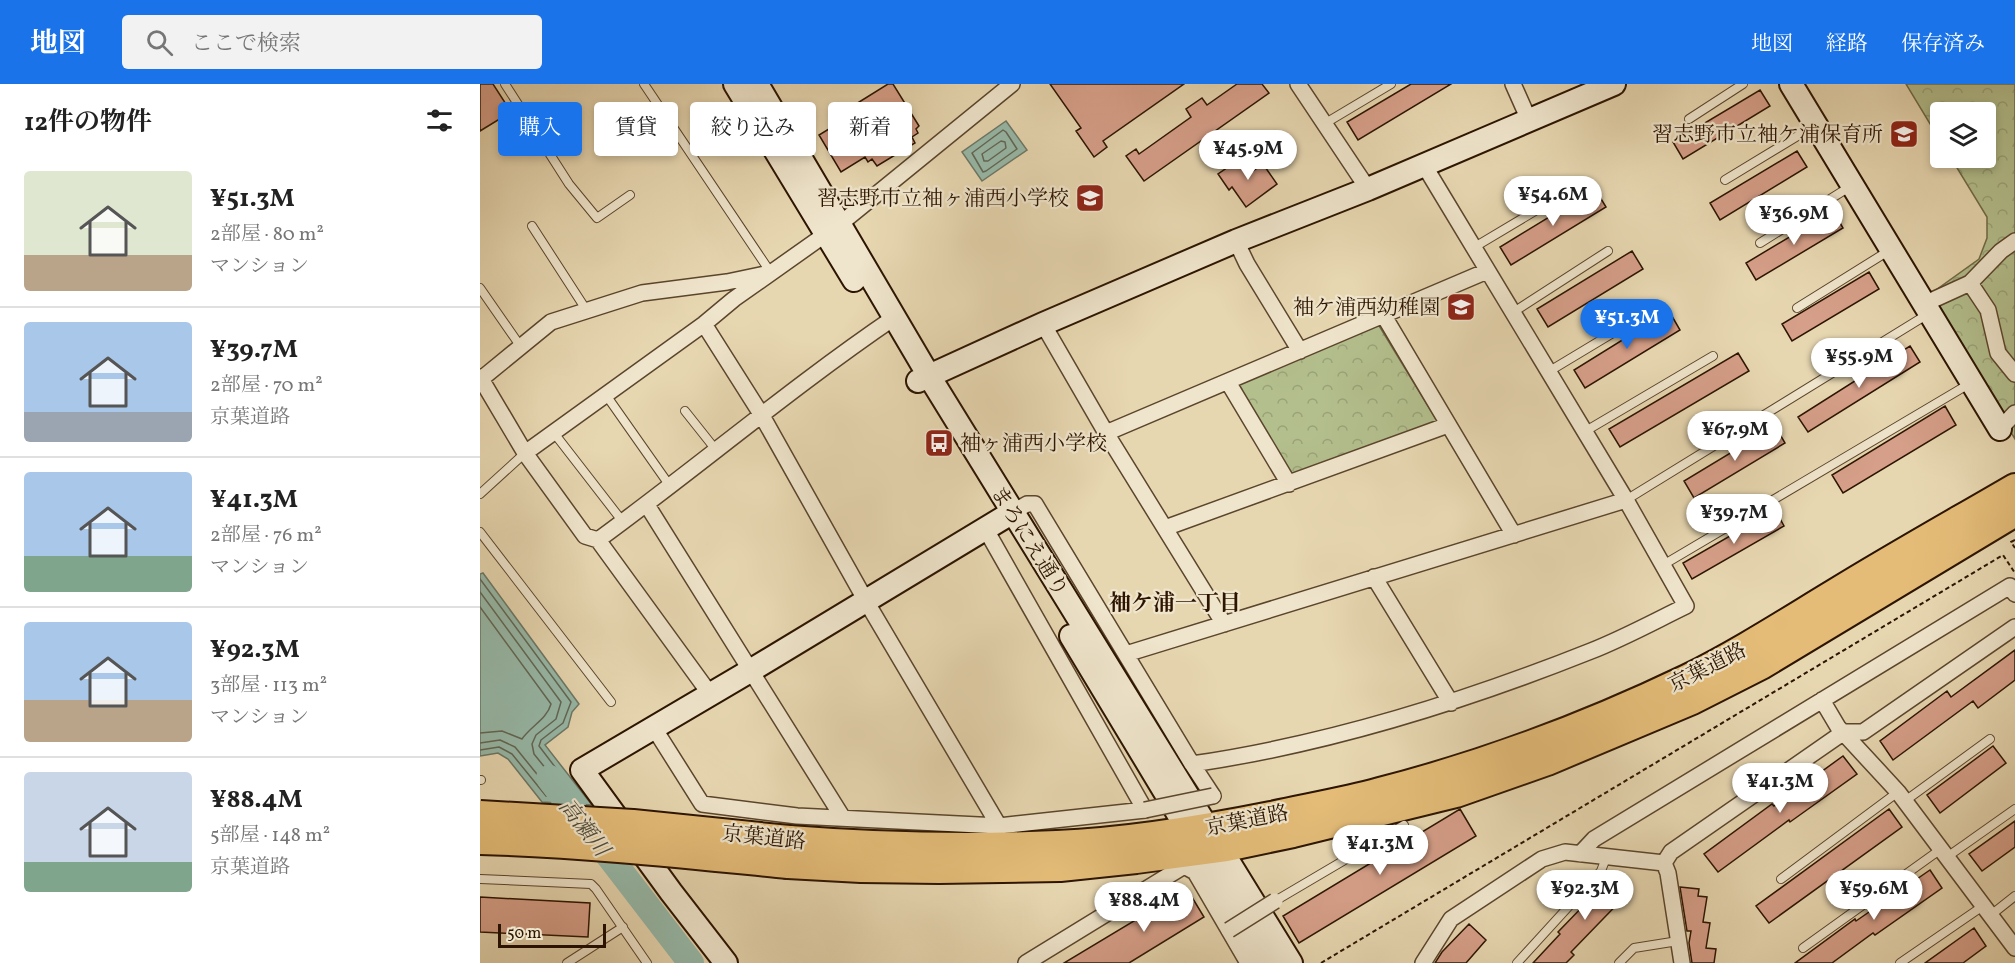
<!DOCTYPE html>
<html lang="ja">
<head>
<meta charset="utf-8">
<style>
	body { margin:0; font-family:Vollkorn,"Noto Serif JP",serif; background:#f2f2f2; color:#222; height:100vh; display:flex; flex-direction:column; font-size:22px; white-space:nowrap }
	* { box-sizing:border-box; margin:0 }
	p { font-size:20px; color:#767676 }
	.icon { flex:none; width:33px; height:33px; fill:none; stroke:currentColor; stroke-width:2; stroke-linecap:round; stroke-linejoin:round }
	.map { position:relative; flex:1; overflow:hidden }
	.sheet { display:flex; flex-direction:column; background:#fff; width:480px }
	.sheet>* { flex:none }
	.guide { position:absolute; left:18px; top:18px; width:570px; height:54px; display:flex; gap:12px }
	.tools { position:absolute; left:1450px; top:18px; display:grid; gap:12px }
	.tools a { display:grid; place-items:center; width:66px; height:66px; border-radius:6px; background:#fff; box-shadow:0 3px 9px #0003; font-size:30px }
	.scale { position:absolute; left:18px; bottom:15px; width:108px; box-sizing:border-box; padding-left:6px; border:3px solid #2c1400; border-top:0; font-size:16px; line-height:21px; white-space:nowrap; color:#2c1400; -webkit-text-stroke:4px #efe5cc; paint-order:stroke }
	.price { position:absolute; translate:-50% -51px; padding:0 14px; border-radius:21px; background:#fff; color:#222; font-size:20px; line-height:39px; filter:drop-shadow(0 2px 3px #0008) }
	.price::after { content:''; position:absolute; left:50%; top:36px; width:18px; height:14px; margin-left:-9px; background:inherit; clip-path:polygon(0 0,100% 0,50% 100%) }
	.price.active { background:#1a73e8; color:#fff }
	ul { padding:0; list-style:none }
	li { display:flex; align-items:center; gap:18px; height:150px; padding:0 24px }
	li+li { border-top:2px solid #e0e0e0 }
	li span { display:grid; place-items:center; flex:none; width:168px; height:120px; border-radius:6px; color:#555 }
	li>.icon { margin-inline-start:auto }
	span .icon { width:72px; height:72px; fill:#fffc; stroke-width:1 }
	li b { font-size:26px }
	h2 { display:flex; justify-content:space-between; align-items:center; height:72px; padding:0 24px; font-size:26px }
	.chip { padding:0 21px; border-radius:6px; background:#fff; box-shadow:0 3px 9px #0003; font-size:21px; line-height:54px }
	.chip.active { background:#1a73e8; color:#fff }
	header { display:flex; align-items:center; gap:36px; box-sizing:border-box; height:84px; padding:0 30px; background:#1a73e8; color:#fff }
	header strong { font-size:28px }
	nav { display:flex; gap:33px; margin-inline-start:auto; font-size:21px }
	.search { width:420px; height:54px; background:#f2f2f2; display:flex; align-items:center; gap:15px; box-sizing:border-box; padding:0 21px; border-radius:6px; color:#767676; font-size:22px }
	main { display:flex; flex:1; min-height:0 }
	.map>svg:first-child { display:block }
	.forest { fill:url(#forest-crowns); stroke:#706a46; stroke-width:1.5 }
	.water { fill:#97baaa; stroke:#6c7866; stroke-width:1.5 }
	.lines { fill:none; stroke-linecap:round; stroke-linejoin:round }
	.shore { stroke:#626755; stroke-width:1.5 }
	.river { stroke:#97baaa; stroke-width:26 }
	.building { fill:#d69f89; stroke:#2c1400; stroke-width:1.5 }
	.lane-casing { stroke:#5b452c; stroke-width:10 }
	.street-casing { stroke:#5b452c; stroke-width:18 }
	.secondary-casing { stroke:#2c1400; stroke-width:26 }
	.highway-casing { stroke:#2c1400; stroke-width:32 }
	.path { stroke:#2c1400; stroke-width:2; stroke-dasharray:4.5 3; stroke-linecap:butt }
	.lane { stroke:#efe5cc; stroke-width:8 }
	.street { stroke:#efe5cc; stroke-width:15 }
	.secondary { stroke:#efe5cc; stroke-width:22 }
	.highway { stroke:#e4bc78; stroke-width:28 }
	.street-bridge-casing { stroke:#5b452c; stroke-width:18; stroke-linecap:butt }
	.highway-bridge-casing { stroke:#2c1400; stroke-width:32; stroke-linecap:butt }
	.street-bridge { stroke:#efe5cc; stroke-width:15 }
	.highway-bridge { stroke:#e4bc78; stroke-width:28 }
	.labels { text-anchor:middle; stroke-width:4.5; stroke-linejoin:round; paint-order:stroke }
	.poi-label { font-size:21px; fill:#2c1400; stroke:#efe5cc; text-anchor:end }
	.street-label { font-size:21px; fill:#2c1400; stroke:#efe5cc }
	.neighbourhood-label { font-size:22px; font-weight:bold; fill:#2c1400; stroke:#efe5cc }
	.water-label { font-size:22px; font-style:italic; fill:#514e3c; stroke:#efe5cc }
</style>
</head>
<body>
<header>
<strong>地図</strong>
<div class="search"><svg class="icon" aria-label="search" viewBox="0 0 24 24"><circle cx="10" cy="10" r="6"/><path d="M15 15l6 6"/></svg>ここで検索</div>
<nav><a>地図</a><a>経路</a><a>保存済み</a></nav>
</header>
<main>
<section class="sheet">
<h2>12件の物件<svg class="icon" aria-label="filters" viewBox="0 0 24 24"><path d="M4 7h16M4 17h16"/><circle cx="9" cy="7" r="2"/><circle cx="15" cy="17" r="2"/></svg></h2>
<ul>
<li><span style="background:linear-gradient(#dfe7d0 70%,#b9a48a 0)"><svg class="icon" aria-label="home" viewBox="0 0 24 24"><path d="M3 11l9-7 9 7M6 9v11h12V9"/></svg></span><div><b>¥51.3M</b><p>2部屋 · 80 m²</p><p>マンション</p></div></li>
<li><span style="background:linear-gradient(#a9c7e8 75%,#9aa5b1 0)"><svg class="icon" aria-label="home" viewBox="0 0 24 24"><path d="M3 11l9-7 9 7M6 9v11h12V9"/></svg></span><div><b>¥39.7M</b><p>2部屋 · 70 m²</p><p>京葉道路</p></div></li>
<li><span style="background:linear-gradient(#a9c7e8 70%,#7fa58c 0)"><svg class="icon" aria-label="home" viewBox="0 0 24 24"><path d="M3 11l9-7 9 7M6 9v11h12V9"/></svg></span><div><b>¥41.3M</b><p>2部屋 · 76 m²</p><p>マンション</p></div></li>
<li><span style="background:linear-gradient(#a9c7e8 65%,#b9a48a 0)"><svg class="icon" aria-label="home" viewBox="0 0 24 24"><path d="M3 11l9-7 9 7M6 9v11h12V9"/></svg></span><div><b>¥92.3M</b><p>3部屋 · 113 m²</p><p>マンション</p></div></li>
<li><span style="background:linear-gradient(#c9d6e8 75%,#7fa58c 0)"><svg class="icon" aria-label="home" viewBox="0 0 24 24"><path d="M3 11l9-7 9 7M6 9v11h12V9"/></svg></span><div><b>¥88.4M</b><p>5部屋 · 148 m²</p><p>京葉道路</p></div></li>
</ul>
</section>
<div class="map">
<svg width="1535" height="879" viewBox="0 0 1535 879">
	<defs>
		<pattern id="forest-crowns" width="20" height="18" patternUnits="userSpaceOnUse" patternTransform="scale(1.5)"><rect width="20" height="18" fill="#b3bf8d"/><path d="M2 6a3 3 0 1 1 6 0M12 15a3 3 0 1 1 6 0" fill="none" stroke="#9aa378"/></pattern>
	</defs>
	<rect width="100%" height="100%" fill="#e7d7b1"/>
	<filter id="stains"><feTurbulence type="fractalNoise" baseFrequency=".00333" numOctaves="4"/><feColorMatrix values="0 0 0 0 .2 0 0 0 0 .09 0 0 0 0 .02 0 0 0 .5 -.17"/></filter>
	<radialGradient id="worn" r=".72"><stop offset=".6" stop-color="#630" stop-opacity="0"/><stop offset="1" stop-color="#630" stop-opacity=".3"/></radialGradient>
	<!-- forest -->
	<path class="forest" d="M1426,0H1535V355L1449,211L1499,175L1507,154V133L1471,74H1506V28H1461V58Z
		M898,240L959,340L810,394L755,301Z"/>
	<!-- water -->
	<path class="water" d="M526,37L547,66L502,97L482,68Z
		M3,489L99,620L92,628L88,643L65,661L112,721L62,718L28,675L18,669L0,672V490Z"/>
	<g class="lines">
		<!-- shore -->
		<path class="shore" d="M523,46L526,48L537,65L506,87L503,88L492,69Z
			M521,57L525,58L526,64L508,77H504L502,70Z
			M0,495L91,618L83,639L61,656L59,662L95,709L96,712L93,714L66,712L32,670L19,663L0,666
			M0,508L81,618L76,635L56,651L52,660L54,670L79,701V704L69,705L35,663L20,656L0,659
			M0,523L71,620C67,635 51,642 42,655L22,647L0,649"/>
		<!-- river -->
		<path class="river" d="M69,694L211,879"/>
	</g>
	<!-- building -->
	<path class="building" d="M0,0H13L31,28L0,47Z
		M408,0H413L439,42L436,45L438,49L432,53L435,59L397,82L392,75L388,78L385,73L361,88L339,51L367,34L363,28Z
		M570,0H704L623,57L627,63L614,73L596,47L601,44Z
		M757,0H782L789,9L664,97L646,72L656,65L659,70L711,33L706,25L722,14L727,21Z
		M931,0H971L878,56L867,38Z
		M1280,6L1290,22L1203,75L1193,58Z
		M1317,67L1327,83L1240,136L1230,119Z
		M763,73L773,87L783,80L797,100L766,123L752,103L749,106L738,90Z
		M1115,105L1126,123L1031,181L1020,163Z
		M1353,127L1363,144L1276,196L1266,179Z
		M1152,167L1163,185L1068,243L1057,225Z
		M1389,188L1399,205L1312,257L1302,240Z
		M1189,227L1200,246L1105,304L1094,286Z
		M1430,262L1440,278L1328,348L1318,333Z
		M1258,269L1269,287L1140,363L1129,345Z
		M1465,322L1476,341L1363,409L1352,391Z
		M1295,342L1305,359L1214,414L1204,397Z
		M1295,426L1304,442L1212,495L1203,479Z
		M1535,566V596L1498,624L1493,617L1413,676L1400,657L1467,607L1471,613Z
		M1513,662L1526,679L1460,729L1447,711Z
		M1363,672L1377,690L1310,738L1309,736L1238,788L1224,770L1292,720L1294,722Z
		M980,725L996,752L819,859L803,832Z
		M1409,725L1422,743L1289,839L1276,822Z
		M1535,737V763L1502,787L1489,770Z
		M1450,786L1462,804L1395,851L1393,849L1352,879H1315L1375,835L1376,837Z
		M1135,789L1152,805L1091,868L1094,871L1086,879H1053L1080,850L1078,848Z
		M1200,803L1219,805L1218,812L1227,813L1223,838L1230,839L1226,864L1236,865L1234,879H1212L1209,859L1211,847H1207Z
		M707,805L724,833L649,879H584Z
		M0,813L110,819L108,853L0,848Z
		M989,840L1006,856L986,879H955L962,868Z
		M1494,844L1506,862L1483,879H1445Z"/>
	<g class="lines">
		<!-- lane casing -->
		<g class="lane-casing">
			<path id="lane" d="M25,0L89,100L117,134L150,111
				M164,0L291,189
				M1209,35L1263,0
				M844,40L911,0
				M1245,96L1334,42
				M52,142L107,227
				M1280,159L1371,102
				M993,164L1095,103
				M0,204L41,263
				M1317,224L1410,166
				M1032,229L1128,167
				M1068,288L1166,229
				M126,311L190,402
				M205,327L236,366
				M1104,348L1233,272
				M74,349L143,438
				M0,410L45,369
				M1146,416L1448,230
				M0,448L131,618
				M1183,481L1489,300
				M0,696H1
				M1425,717L1510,655
				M1467,773L1535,725
				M0,795L111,800L116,805L167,879
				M1301,795L1418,708
				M795,817L924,741
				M1511,831L1535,812
				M1323,864L1461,765
				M87,879L143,843
				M1037,879L1121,787L1126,774
				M1139,879L1154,864L1198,857
				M1420,879L1503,822"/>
		</g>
		<!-- street casing -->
		<g class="street-casing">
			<path id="street" d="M818,0L888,105
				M1033,0L1049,36
				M756,157L767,180L820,267
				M1490,199L1508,226L1518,269L1535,290
				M1444,220L1490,199L1521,167L1535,157
				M904,232L1034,451
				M224,240L281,330L386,517L519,742
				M563,240L626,349L744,540
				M0,293L45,369L105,452L118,456L230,610
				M0,296L71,238L162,209L247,198L285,190
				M748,298L809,400
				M1520,345L1535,329
				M626,349L1007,187
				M45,369L224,240L254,215L360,140L532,0
				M167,421L363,734
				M533,428L547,420H555L712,680C850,660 983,618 1111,567C1144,554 1175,537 1206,522L1146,416L944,81
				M685,444L968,341
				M118,456C218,383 312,303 415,233
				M894,493L971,619
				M646,570L1146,416
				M1342,616L1358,643L1418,708L1535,864
				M174,644L222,720L317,732L519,742L665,726L505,444
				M712,680L733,712
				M1100,770L1114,755L1530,502L1535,510
				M546,879L704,782L715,788L768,879
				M943,879L971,835L1062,775L1085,768L1184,779
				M1202,879L1188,789L1184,779L1191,768L1364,648H1383L1535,543"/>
		</g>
		<!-- secondary casing -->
		<g class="secondary-casing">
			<path id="secondary" d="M255,0L374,196
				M277,0L449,292L811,879
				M1311,0L1520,345
				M438,297L563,240L756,157L888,105L1134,0
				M591,552L788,879
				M246,879L191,808L102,686L270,587L533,428"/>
		</g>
		<!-- highway casing -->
		<g class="highway-casing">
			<path id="highway" d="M309,756C398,763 487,765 577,761C649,758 721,746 791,732C827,724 864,718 900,708C1005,681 1109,642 1207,595C1258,570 1306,539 1354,510C1414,473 1475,439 1535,404
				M308,780L381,784L459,785L580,783L656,775L746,763L813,749L976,709L1067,677L1212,616L1281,581L1535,428"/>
		</g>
		<!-- path -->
		<path class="path" d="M1535,456L1531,458L1535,464
			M841,879L1523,471L1535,489"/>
		<!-- lane -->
		<use href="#lane" class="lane"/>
		<!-- street -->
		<use href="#street" class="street"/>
		<!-- secondary -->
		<use href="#secondary" class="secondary"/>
		<!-- highway -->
		<use href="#highway" class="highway"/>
		<!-- street-bridge casing -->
		<g class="street-bridge-casing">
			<path id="street-bridge" d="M665,726L733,712
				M749,846L795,817"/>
		</g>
		<!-- highway-bridge casing -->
		<g class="highway-bridge-casing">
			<path id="highway-bridge" d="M0,731L153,740L309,756
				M0,756C103,759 206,770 308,780"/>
		</g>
		<!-- street-bridge -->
		<use href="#street-bridge" class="street-bridge"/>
		<!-- highway-bridge -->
		<use href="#highway-bridge" class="highway-bridge"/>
	</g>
	<!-- icons -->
	<defs>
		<g id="school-square" transform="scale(1.5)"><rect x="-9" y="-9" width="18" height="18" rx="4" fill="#8f2418" stroke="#efe5cc"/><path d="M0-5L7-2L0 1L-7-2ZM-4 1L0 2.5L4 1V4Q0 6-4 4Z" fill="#fff"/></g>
		<g id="bus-square" transform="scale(1.5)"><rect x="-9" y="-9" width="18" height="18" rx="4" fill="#8f2418" stroke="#efe5cc"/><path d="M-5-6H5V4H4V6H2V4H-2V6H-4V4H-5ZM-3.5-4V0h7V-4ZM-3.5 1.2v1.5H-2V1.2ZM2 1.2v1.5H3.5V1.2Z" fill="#fff"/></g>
	</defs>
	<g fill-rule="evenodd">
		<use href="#school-square" x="1424" y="50"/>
		<use href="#school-square" x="610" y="114"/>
		<use href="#school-square" x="981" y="223"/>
		<use href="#bus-square" x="459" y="359"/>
	</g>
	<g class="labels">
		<!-- poi labels -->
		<g class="poi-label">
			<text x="1403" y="57">習志野市立袖ケ浦保育所</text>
			<text x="589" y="121">習志野市立袖ヶ浦西小学校</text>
			<text x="960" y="230">袖ケ浦西幼稚園</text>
			<text x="480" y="366" text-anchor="start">袖ヶ浦西小学校</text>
		</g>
		<!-- street labels -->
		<g class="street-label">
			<text transform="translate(550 457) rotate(58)" y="7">まろにえ通り</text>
			<text transform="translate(1227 583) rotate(-27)" y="7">京葉道路</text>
			<text transform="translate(767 736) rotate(-11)" y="7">京葉道路</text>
			<text transform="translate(284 753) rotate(6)" y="7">京葉道路</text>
		</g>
		<!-- neighbourhood labels -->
		<g class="neighbourhood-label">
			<text x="695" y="526">袖ケ浦一丁目</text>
		</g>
		<!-- water labels -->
		<g class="water-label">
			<text transform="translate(105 743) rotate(52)" y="8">高瀬川</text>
		</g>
	</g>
	<rect width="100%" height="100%" filter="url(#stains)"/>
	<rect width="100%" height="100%" fill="url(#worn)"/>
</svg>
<div class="tools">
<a><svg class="icon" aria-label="layers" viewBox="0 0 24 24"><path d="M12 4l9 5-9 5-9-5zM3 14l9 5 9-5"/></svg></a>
</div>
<div class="scale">50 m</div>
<b class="price" style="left:768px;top:97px">¥45.9M</b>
<b class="price" style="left:1073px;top:143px">¥54.6M</b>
<b class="price" style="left:1314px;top:162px">¥36.9M</b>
<b class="price active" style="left:1147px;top:266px">¥51.3M</b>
<b class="price" style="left:1379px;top:305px">¥55.9M</b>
<b class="price" style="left:1255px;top:378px">¥67.9M</b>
<b class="price" style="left:1254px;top:461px">¥39.7M</b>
<b class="price" style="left:1300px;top:730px">¥41.3M</b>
<b class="price" style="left:900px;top:792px">¥41.3M</b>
<b class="price" style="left:1105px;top:837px">¥92.3M</b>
<b class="price" style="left:1394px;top:837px">¥59.6M</b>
<b class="price" style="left:664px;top:849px">¥88.4M</b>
<div class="guide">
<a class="chip active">購入</a>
<a class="chip">賃貸</a>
<a class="chip">絞り込み</a>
<a class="chip">新着</a>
</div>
</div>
</main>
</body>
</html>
